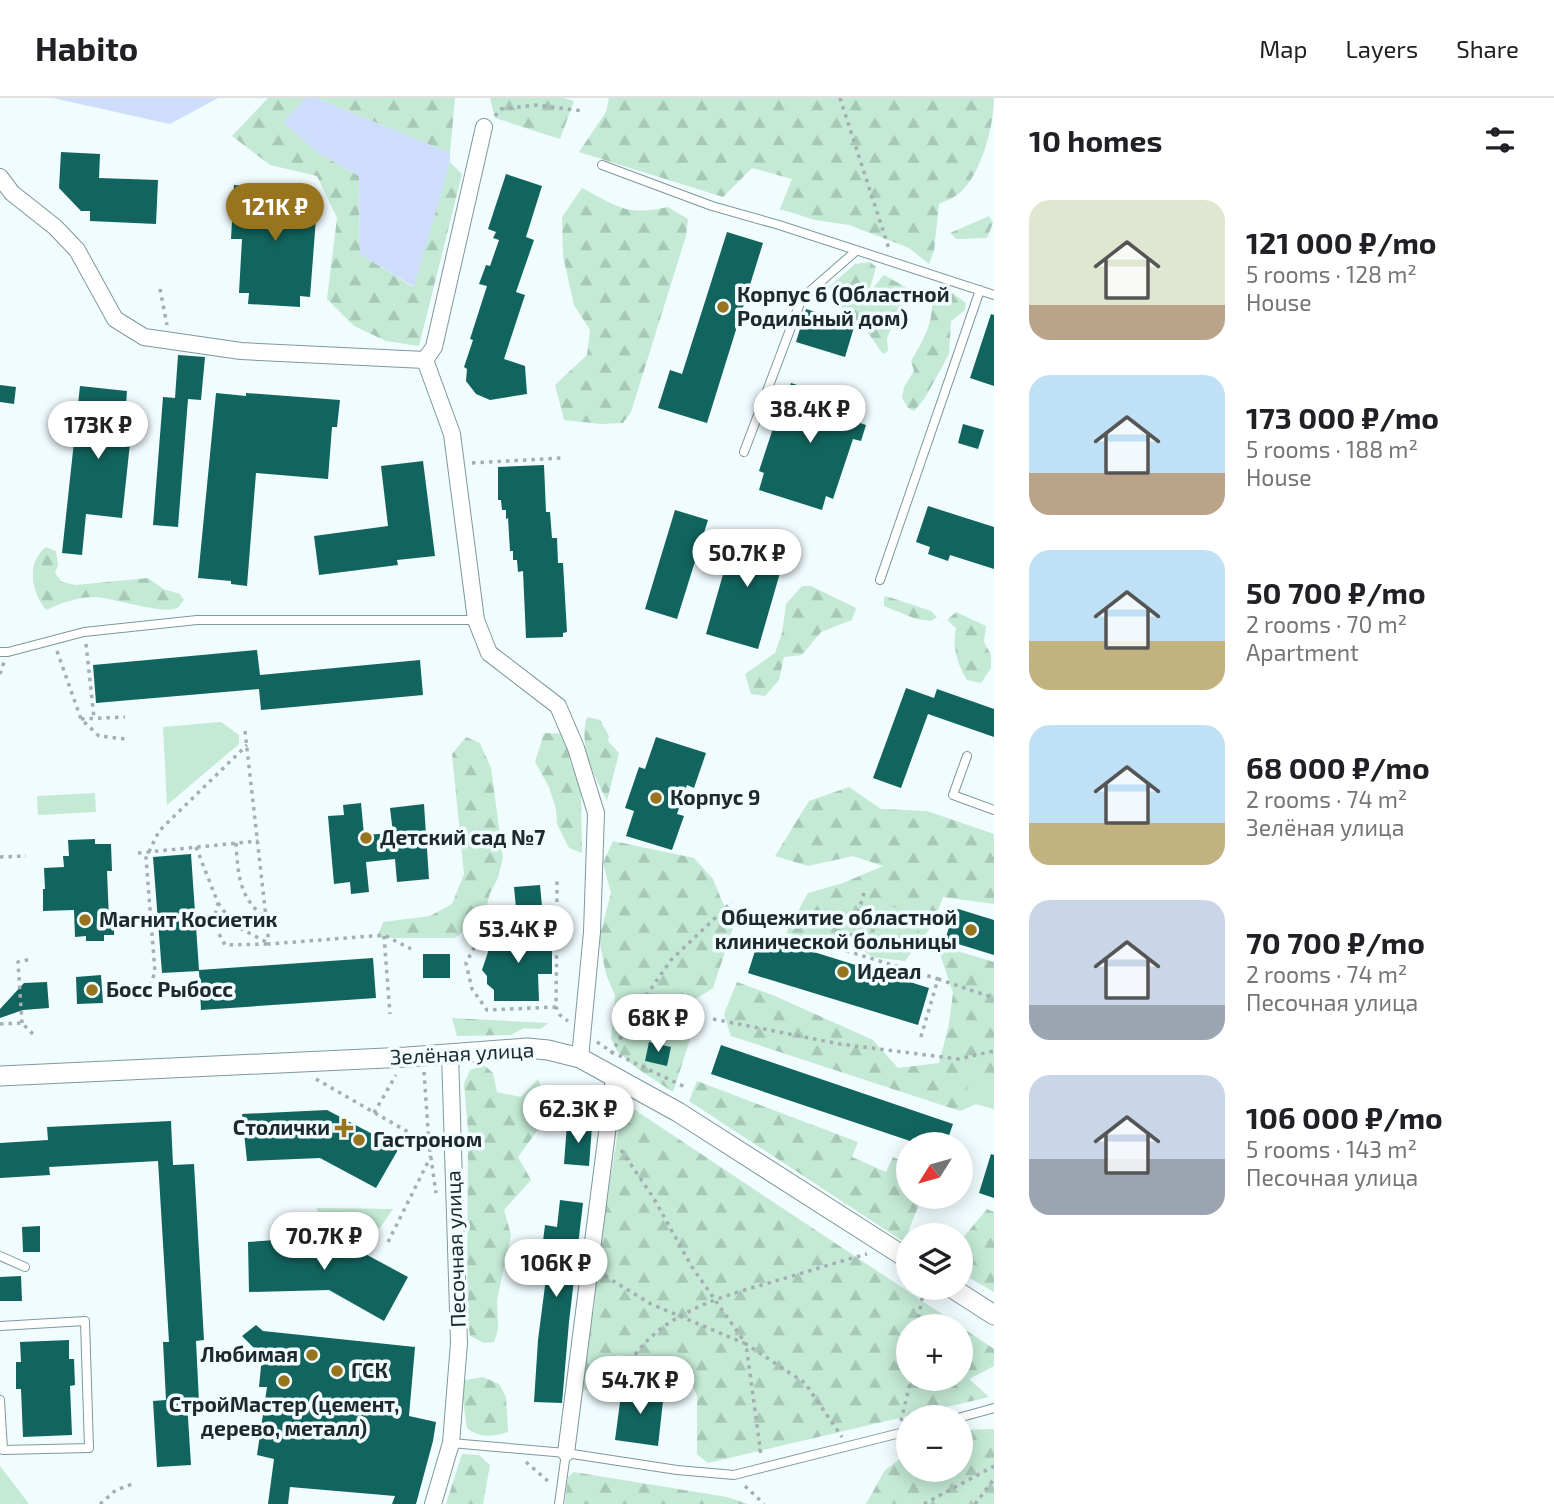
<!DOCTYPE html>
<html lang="en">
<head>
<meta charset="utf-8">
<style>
	body { margin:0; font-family:"Exo 2",sans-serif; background:#f6f6f6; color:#202124; height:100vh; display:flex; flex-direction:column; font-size:26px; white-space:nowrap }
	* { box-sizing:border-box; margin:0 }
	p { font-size:23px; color:#757577 }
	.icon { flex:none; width:38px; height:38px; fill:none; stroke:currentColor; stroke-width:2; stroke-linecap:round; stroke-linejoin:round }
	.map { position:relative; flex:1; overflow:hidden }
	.panel { display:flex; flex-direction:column; background:#fff; width:560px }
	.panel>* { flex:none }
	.needle { width:46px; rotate:233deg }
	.tools { position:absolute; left:896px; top:1034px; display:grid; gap:14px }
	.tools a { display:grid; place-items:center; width:77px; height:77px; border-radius:50%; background:#fff; box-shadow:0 4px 18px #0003; font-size:35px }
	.price { position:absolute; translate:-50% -60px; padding:0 16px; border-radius:24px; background:#fff; color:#222; font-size:23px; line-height:46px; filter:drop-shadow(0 2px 4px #0008) }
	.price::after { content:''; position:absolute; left:50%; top:42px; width:21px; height:16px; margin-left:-10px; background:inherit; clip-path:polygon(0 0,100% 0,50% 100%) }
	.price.on { background:#97741d; color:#fff }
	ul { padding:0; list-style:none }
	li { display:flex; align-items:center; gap:21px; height:175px; padding:0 35px }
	li span { display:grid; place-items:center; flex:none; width:196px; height:140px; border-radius:21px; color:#555 }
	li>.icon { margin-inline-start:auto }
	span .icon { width:84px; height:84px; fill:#fffc; stroke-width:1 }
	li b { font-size:30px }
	h2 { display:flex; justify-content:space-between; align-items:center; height:84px; padding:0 35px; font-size:30px }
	header { display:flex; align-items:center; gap:42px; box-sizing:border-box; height:98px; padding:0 35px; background:#fff; border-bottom:2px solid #e0e0e0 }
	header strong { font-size:33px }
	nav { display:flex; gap:38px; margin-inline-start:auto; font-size:24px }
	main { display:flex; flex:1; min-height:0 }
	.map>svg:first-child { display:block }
	.forest { fill:url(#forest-firs); fill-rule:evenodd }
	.park { fill:#c4e9d5 }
	.water { fill:#cdddfb }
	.building { fill:#12655f }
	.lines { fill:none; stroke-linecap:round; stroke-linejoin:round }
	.service-casing { stroke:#7e989e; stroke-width:10 }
	.minor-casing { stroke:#7e989e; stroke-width:18 }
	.tertiary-casing { stroke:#7e989e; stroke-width:21 }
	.path { stroke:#a4afb2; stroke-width:3.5; stroke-dasharray:3.5 5; stroke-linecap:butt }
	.service { stroke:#fff; stroke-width:8 }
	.minor { stroke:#fff; stroke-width:16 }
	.tertiary { stroke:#fff; stroke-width:19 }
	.poi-dot { fill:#97741d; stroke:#f1fcff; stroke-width:2.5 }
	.labels { text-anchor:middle; stroke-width:7; stroke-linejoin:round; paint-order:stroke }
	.poi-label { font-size:21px; font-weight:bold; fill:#1e292b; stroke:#f1fcff; text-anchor:start }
	.street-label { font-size:21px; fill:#1e292b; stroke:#f1fcff }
</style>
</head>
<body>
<header>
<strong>Habito</strong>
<nav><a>Map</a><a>Layers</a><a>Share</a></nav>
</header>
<main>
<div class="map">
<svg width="994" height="1406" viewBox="0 0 994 1406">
	<defs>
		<pattern id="forest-firs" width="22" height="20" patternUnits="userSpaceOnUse" patternTransform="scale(1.75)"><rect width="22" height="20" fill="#c4e9d5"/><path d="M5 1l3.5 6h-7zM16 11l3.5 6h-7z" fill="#a8c8b7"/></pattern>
	</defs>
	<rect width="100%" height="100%" fill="#f1fcff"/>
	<!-- forest -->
	<path class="forest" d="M268,0H305L283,24L317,54L359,78L360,156L413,189L450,64L462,76L419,248L386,243L354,228L327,201L337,120L317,78L270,67L232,38Z
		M316,0H455L450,55Z
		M490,0H564L574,3L560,41L495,20Z
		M609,0H994C994,28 980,84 954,99C950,102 944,103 939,106L934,153L929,166L909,150L849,127L815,122L780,111L792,81L752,70L723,99L579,54L606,14Z
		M582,90C619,109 625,118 668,109L688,121L686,138L631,314L623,325L601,326L564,322L555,287L587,257L590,232L574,207L563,158L562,119Z
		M989,118L993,125L987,140L957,141L950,135Z
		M870,164L876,169L869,194L884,177L909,191L887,240L888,253L883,256C876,247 870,236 862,228C848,212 835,212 830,188L855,166Z
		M941,192H948L966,205L965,212L951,223L949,256L925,300L914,313L908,310L902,300L904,289L914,273L911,263C923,242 933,227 932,202Z
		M46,449L56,453L58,467L55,475L62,484L76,487L148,480L163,491L180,496L184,502C182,504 180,508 177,510C164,517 114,500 95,499C77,499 62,505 46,512C32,495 25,465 46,449Z
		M802,488H811L856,510L852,522L821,534L802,557L784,559L779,582L765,598L751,596L745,576L775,555L782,535L786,506Z
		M886,498L931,513L937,519L931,523L916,521L884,508V499Z
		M956,514L986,528L984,544L991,557V570L981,585L967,582C957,565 952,549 956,530L947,522Z
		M587,619L600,622L609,638L608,643L619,655L607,703C594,677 578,648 587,619Z
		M544,635L564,636L570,663L581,693L582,755L569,750L557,726L556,711L549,689L535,664Z
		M466,639L480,645L491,670L503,759L498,780L490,795L484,818L455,840H377L383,824L430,818L452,806L464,776L452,656Z
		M849,689L881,711L927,713L994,736V806L943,799L932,828L905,863L872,859L846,840L825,844L786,835L808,795L843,785L883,768L853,758L808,768L775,758L809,703Z
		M613,743L694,760L713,781L733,830L713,890L689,905L691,938L673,994L635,969L617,953L611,941L615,898L606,876L599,841L611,795L603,765ZM650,944L671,949L667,967L645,963Z
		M937,847L994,864V994L990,1000L960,1013L731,938L724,916L737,884L775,898L873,942L898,970L939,965L949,926L953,895Z
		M452,920L548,925L541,931L524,930L511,937L457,938Z
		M484,967L493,975L497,994L521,999L538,981L550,1015L518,1059L531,1082L504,1112L511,1137L497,1202L498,1231L494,1244L484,1245L470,1238L467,1219L468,1032L464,986L470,972Z
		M697,983L858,1044L852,1059L886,1074L893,1059L908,1066V1099H922L904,1144L689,1003Z
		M623,1004L960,1228H908V1281H961V1229L994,1251V1268L969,1281L989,1299L708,1365L697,1356V1298L685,1268L617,1257L592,1288L582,1294L583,1256L594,1211L601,1135Z
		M987,1111L994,1114V1194L961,1175V1142Z
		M483,1279L499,1286L506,1299L508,1334C492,1339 480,1340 467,1330L460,1283Z
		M994,1331V1406H866L885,1372L908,1355V1372H961V1332Z
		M462,1356L479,1357L490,1367L483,1406H446Z
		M574,1374L727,1399L748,1406H565L568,1379Z"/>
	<!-- park -->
	<path class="park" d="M221,624L239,637V646L167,707L163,629Z
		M95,695L96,714L38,717L37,698Z
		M883,806L922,818L912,852L873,840Z
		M972,973L994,979V1011L964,1003Z
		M316,1110L393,1111L380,1130L323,1122Z
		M0,1368L29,1406H0Z"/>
	<!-- water -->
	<path class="water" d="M53,0H218L170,26Z
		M305,0H316L450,55V64L414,189L360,156L359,78L317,54L283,24Z"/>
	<!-- building -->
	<path class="building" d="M61,54L100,56L99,80L158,82L156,126L90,123V113H81L59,90Z
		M506,76L542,88L526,139L534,142L516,194L525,197L504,261L525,268L527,296L490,302L476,296L466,283L467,271L464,269L473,242L470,241L487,188L479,186L486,167L490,168L499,142L493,140L496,134L488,131Z
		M234,87L318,94L310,199L300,198V209L248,206L249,195H239L242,141H231Z
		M727,134L763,145L707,325L658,310L670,272L682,276Z
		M806,211L855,226L845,259L796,244Z
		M991,216L994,217V288L970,280Z
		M178,257L205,259L201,302L188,301L178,429L153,427L163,299L175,300Z
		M791,285L866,309L860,325L866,327L861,343L853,341L833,401L826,398L822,412L759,392L764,375L759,373L779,312L771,310L776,295L787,299Z
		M0,287L16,289L14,306L0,304Z
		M80,288L127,293L126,307L134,308L122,420L86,416L82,457L62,455Z
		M216,295L246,298V295L340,302L337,329H332L328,381L256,375L247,488L231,486V483L198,480Z
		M963,326L984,332L978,351L958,345Z
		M423,363L435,458L397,462L398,467L319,477L314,438L388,428L381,368Z
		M544,367L546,414H550L552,440H557L558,465H563L567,534L563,535V539L526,540L523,473L518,474L517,462H513V453H510L508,420L506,421V412H502L501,402H498V369Z
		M928,408L994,429V471L950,457L948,463L928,456L930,449L916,444Z
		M675,412L708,422L677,521L645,511Z
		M736,431L788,447L758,551L706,536Z
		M257,552L260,577L420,562L423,597L261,612L259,591L96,605L93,567Z
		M906,590L934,600L937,591L994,611V639L928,616L901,690L873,680Z
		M656,639L706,655L694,690L687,687L677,716L684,718L672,752L626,738L634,713L625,710L639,669L645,671Z
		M361,705L364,737L393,735L390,710L424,706L429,781L397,784L395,761L366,764L369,794L351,796L350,784L334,786L328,718L344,717L343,707Z
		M95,741V746H111L112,773H107L109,822H114V837H104V843H86V838L75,839L74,812L43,813V791H45L44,770L64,769L63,758H69L68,742Z
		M191,756L199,872L373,860L376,900L201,912L199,873L162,875L153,759Z
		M540,787L542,808L516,810L514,789Z
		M955,810L994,822V857L945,842Z
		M552,836V876H538L539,903H494V892L487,886V878L482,872L489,851L488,837Z
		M760,837L929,890L918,927L748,875Z
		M423,856H450V880H423Z
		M101,877L103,905L77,906L76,879Z
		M47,884L49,910L23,912L0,920V911L24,885Z
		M649,944L671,949L667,968L645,963Z
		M721,947L953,1026L946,1046H919L711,976Z
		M327,1012L399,1050L376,1090L320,1060L247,1063L242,1016Z
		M171,1023L173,1067L194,1066L204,1242L196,1243L199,1304H187L191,1367L157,1369L153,1303L166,1302L163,1244H169L158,1063L49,1069L50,1077L0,1080V1045L48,1042L47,1029Z
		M567,1026L592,1028L589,1068L564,1066Z
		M991,1056L994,1057V1100L979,1095Z
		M560,1102L583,1105L569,1224L562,1305L534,1304L538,1242L546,1180L524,1177L526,1157L541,1159L545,1127L557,1129Z
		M40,1128V1154H23L22,1129Z
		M332,1138L408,1179L384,1223L329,1192L249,1194L248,1144Z
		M21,1178L22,1203H0V1179Z
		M256,1227L263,1233L415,1249L409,1318L436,1324L433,1343L416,1406H392L395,1398L290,1389L288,1406H268L274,1361L257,1357L267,1289H259L262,1258L242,1238Z
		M69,1242V1261H74L75,1287L70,1288L72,1337L23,1339L21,1291H16V1264H21L20,1244Z
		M622,1289L664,1294L658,1348L615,1342Z"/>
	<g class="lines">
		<!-- service casing -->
		<g class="service-casing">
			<path id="service" d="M602,67L712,108L779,127L994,197
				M744,354L802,200L856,153
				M880,482L980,192
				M0,554H8L84,534L197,522H476
				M967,658L953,697L994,712
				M0,1158L25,1169
				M0,1228L85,1223L89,1350L3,1352L0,1302
				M958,1320L994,1310
				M451,1345L566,1355L677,1372L734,1377L908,1333
				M559,1406L566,1355"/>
		</g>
		<!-- minor casing -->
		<g class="minor-casing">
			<path id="minor" d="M484,29L434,249L425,262L452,336L476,522L489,555L558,608L576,650L596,715L592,834L580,960
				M0,79L12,95L55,129L77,152L115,221L144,239L241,253L425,262
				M566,1355L614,980
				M433,1406L451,1345L459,1245L450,956"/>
		</g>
		<!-- tertiary casing -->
		<g class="tertiary-casing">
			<path id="tertiary" d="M0,978L407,959L527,950L548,952L580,960L678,1014L908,1161
				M952,1190L994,1217"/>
		</g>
		<!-- path -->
		<path class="path" d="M840,0L889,151
			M495,18L501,11L536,7L583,13
			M160,191L167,227
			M472,365L561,360
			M86,546L94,620
			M57,553L81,621L99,638L126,641
			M0,576L4,564
			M81,621L125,619
			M245,633L269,846L384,837L411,851
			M236,745C238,777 239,801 267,821
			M196,749L218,805L213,825L225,847L269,846
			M138,755L258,743
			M0,759L26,758
			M864,795L847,853L938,881L920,942
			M218,805L234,827L266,844
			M557,821V779
			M384,838L390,916
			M938,881L994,900
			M150,888L155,874L146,760L159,733L247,647
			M556,909L487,912L472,891L466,865L486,827L557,821L556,909L560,917L568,923
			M713,921L840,946L958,961L994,953
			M22,925L18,864L32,861
			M0,926L22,925L33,936
			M597,944L612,954L687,990
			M611,956L639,908L671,862L732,804
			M424,974L429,1046L436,1095
			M316,981L429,1046
			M374,1015L396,977
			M621,1052L653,1099L692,1169L746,1246L805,1285L842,1339
			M388,1144L431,1058
			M605,1178L651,1206L746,1246L761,1357
			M917,1228L924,1190
			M626,1271C656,1215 723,1198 779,1182C809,1173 838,1164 867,1156
			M901,1323L911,1281
			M526,1364L549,1384
			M745,1388L764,1406
			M100,1406L116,1392L135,1385
			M924,1406L994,1368
			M975,1406L994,1381"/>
		<!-- service -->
		<use href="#service" class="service"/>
		<!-- minor -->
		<use href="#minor" class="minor"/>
		<!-- tertiary -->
		<use href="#tertiary" class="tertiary"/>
	</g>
	<!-- markers -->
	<g class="poi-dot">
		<circle cx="723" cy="209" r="7"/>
		<circle cx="656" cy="700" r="7"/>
		<circle cx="366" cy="740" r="7"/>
		<circle cx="85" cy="822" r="7"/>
		<circle cx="971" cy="832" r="7"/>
		<circle cx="843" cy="874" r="7"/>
		<circle cx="92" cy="892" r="7"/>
		<path d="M340.5 1019.5h7v7h7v7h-7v7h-7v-7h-7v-7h7z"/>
		<circle cx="359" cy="1042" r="7"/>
		<circle cx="312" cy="1257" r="7"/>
		<circle cx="337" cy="1273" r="7"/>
		<circle cx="284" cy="1283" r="7"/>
	</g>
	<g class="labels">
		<!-- poi labels -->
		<g class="poi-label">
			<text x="737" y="204">Корпус 6 (Областной<tspan x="737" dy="24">Родильный дом)</tspan></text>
			<text x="670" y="707">Корпус 9</text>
			<text x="380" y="747">Детский сад №7</text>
			<text x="957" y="827" text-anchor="end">Общежитие областной<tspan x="957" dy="24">клинической больницы</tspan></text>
			<text x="99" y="829">Магнит Косиетик</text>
			<text x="857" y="881">Идеал</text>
			<text x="106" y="899">Босс Рыбосс</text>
			<text x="330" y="1037" text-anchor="end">Столички</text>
			<text x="373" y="1049">Гастроном</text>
			<text x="298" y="1264" text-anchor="end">Любимая</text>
			<text x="351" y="1280">ГСК</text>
			<text x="284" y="1314" text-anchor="middle">СтройМастер (цемент,<tspan x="284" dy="24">дерево, металл)</tspan></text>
		</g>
		<!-- street labels -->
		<g class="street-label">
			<text transform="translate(462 956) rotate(-3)" y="7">Зелёная улица</text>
			<text transform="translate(456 1151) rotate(-92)" y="7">Песочная улица</text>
		</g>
	</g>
</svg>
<div class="tools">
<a><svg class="needle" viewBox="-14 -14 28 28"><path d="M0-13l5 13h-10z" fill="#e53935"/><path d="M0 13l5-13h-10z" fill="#757577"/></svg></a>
<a><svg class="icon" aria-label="layers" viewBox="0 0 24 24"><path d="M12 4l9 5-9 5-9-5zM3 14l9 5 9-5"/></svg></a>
<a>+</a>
<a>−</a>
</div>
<b class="price on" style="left:275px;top:145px">121K ₽</b>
<b class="price" style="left:810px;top:347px">38.4K ₽</b>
<b class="price" style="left:98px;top:363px">173K ₽</b>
<b class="price" style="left:747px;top:491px">50.7K ₽</b>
<b class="price" style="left:518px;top:867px">53.4K ₽</b>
<b class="price" style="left:658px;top:956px">68K ₽</b>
<b class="price" style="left:578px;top:1047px">62.3K ₽</b>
<b class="price" style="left:324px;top:1174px">70.7K ₽</b>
<b class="price" style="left:556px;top:1201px">106K ₽</b>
<b class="price" style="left:640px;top:1318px">54.7K ₽</b>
</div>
<section class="panel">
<h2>10 homes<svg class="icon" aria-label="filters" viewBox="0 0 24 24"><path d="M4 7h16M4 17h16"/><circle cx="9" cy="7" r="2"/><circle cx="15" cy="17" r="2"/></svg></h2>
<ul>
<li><span style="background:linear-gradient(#dfe7d0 75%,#b9a48a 0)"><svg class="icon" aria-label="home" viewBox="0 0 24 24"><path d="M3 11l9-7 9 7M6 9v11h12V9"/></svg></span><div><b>121 000 ₽/mo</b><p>5 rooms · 128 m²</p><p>House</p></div></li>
<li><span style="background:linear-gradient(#bfe0f5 70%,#b9a48a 0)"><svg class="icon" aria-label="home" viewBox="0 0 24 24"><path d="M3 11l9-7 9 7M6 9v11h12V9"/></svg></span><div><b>173 000 ₽/mo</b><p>5 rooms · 188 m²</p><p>House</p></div></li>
<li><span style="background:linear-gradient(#bfe0f5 65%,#c2b280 0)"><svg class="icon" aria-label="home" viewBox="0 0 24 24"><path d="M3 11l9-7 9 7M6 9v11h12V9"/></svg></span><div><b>50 700 ₽/mo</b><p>2 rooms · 70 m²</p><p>Apartment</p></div></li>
<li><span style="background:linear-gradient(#bfe0f5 70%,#c2b280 0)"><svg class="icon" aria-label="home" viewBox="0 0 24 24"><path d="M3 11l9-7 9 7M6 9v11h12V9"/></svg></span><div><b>68 000 ₽/mo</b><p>2 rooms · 74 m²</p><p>Зелёная улица</p></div></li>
<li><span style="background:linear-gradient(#c9d6e8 75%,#9aa5b1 0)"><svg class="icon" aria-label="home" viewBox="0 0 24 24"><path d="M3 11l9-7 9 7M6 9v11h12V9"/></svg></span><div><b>70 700 ₽/mo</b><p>2 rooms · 74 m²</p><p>Песочная улица</p></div></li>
<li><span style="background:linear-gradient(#c9d6e8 60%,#9aa5b1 0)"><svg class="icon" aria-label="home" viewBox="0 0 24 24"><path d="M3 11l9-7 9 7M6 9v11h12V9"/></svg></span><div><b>106 000 ₽/mo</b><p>5 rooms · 143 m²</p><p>Песочная улица</p></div></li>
</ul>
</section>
</main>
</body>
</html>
